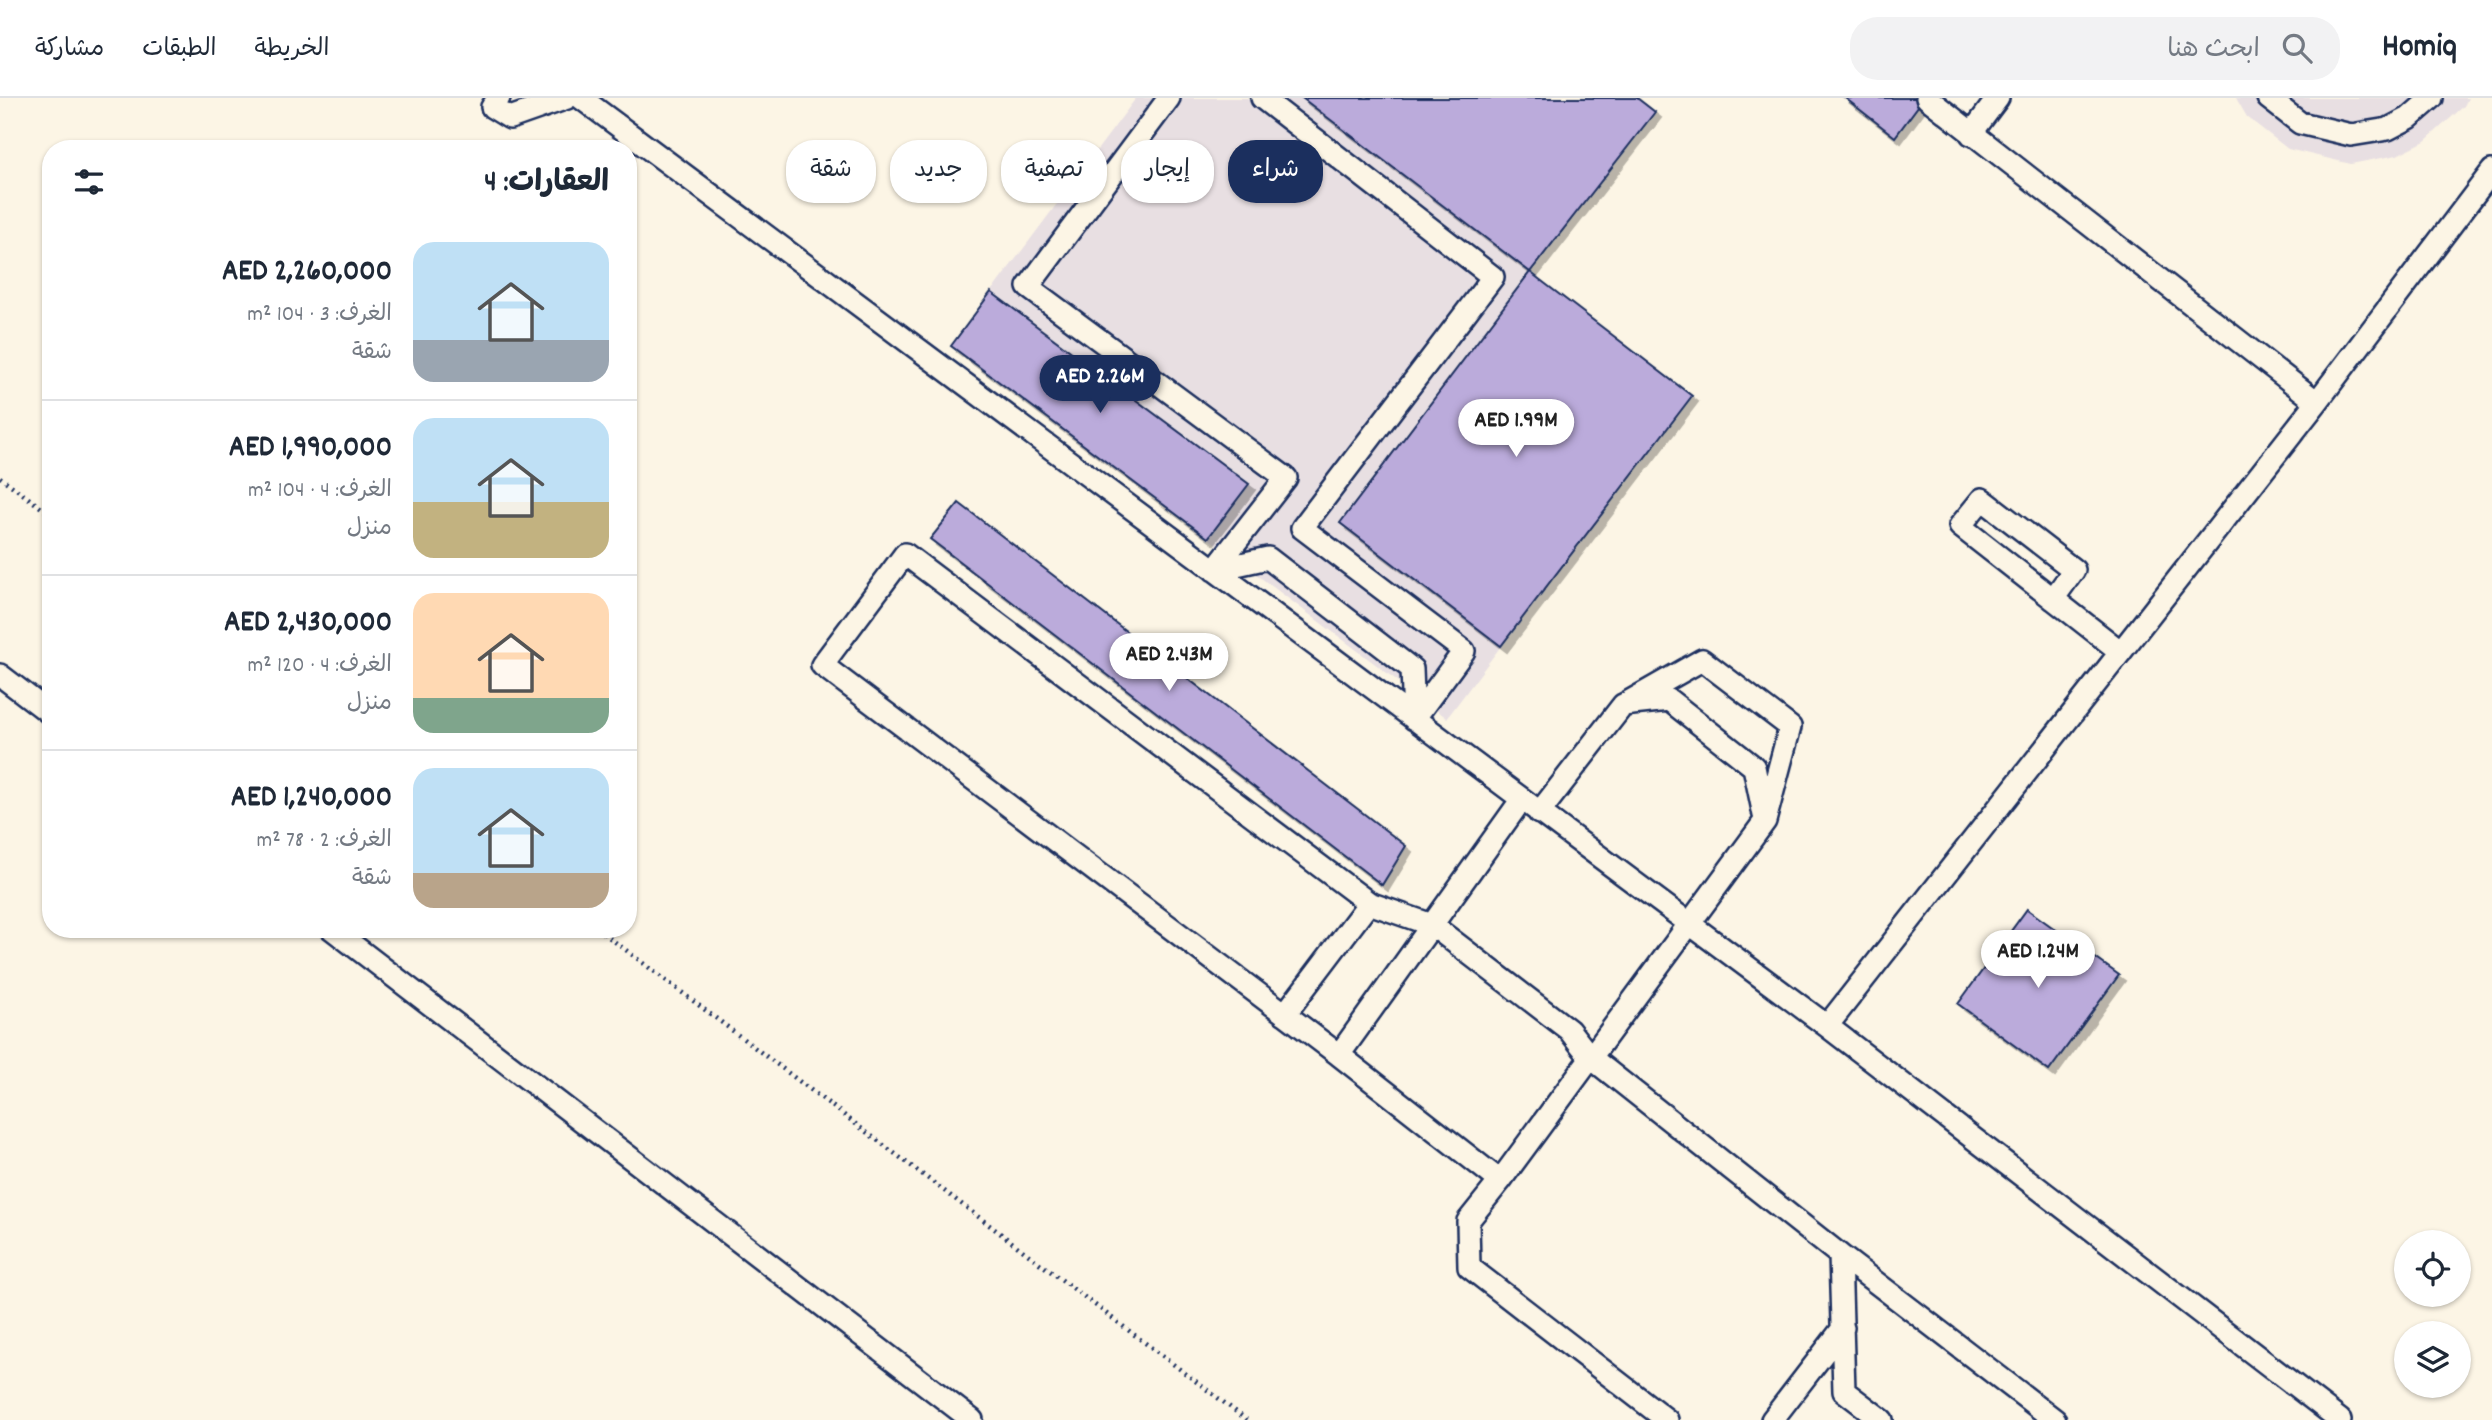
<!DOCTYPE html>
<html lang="ar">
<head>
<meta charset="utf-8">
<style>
	body { margin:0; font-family:Dekko,"Playpen Sans Arabic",sans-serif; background:#f2f2f3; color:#1f2937; direction:rtl; height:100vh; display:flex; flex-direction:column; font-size:26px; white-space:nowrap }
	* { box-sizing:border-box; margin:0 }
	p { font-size:23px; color:#747a83 }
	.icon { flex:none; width:38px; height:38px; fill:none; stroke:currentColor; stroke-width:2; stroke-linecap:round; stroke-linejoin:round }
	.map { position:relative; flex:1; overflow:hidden; direction:ltr }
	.side { position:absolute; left:42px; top:42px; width:595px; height:798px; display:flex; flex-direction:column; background:#fff; border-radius:28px; box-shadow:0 2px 5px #0004; direction:rtl }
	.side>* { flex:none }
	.hud { position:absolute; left:658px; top:42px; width:665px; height:63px; direction:rtl; display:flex; gap:14px }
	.controls { position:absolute; left:2394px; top:1132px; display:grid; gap:14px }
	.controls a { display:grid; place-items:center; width:77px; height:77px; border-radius:50%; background:#fff; box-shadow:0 2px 5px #0004; font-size:35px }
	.price { position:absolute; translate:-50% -60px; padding:0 16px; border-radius:24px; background:#fff; color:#222; font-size:23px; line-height:46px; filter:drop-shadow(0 2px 4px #0008) }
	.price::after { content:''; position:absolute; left:50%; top:42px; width:21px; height:16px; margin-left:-10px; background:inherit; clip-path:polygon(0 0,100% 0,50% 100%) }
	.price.current { background:#1b2f5e; color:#fff }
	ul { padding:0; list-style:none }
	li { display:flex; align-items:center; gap:21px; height:175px; padding:0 28px }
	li+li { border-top:2px solid #e0e1e3 }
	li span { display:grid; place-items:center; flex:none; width:196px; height:140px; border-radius:21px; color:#555 }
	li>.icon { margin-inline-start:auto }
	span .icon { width:84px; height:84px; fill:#fffc; stroke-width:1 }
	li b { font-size:30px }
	h2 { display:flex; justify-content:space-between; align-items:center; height:84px; padding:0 28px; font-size:30px }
	.pill { padding:0 24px; border-radius:28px; background:#fff; box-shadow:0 2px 5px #0004; font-size:24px; line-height:63px }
	.pill.current { background:#1b2f5e; color:#fff }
	header { display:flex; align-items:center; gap:42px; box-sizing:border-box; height:98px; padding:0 35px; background:#fff; border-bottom:2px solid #e0e1e3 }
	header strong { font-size:33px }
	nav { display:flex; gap:38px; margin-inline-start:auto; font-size:24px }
	.search { width:490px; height:63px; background:#f2f2f3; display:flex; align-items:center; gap:18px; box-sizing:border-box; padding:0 24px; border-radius:28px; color:#747a83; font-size:26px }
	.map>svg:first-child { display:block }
	.built { fill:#e8dfe2 }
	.building { fill:#bbabdb; stroke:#1b2f5e; stroke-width:2; filter:url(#shadow) }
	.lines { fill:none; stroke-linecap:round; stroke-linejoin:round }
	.service-casing { stroke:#1b2f5e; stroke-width:26 }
	.path { stroke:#1b2f5e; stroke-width:4.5; stroke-dasharray:2 5; stroke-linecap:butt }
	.service { stroke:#fcf5e5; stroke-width:21 }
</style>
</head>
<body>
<header>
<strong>Homiq</strong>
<div class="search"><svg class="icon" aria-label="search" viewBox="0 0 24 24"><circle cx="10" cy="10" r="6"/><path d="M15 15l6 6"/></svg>ابحث هنا</div>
<nav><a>الخريطة</a><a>الطبقات</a><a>مشاركة</a></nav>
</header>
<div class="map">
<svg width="2492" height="1322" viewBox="0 0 2492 1322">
	<defs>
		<filter id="shadow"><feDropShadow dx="6" dy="6" stdDeviation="0" flood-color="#0004"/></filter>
	</defs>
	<rect width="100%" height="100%" fill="#fcf5e5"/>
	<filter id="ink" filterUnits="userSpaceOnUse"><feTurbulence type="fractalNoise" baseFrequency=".0143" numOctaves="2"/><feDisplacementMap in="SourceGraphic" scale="14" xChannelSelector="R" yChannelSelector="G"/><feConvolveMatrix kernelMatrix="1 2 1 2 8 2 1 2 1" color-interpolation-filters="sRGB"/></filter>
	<g filter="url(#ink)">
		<!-- built -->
		<path class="built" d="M1136,0H1302L1530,174L1340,424L1501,548L1447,620L1208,440L1249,385L991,194Z
			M2236,0H2468L2464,8L2425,43L2397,57L2351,66L2288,51L2247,19Z"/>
		<!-- building -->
		<path class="building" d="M1302,0H1637L1655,14L1530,174Z
			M1845,0H1924L1895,39Z
			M1530,174L1692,298L1501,548L1340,425Z
			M991,194L1249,386L1208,440L951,248Z
			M959,405L1406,748L1382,787L930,441Z
			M2027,811L2119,877L2049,973L1958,906Z"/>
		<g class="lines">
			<!-- service casing -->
			<g class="service-casing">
				<path id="service" d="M499,0L492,9L510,20L567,0
					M581,0L1522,701
					M1169,0L1028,189L1286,380L1214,472
					M1262,0L1493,179L1302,430L1464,553L1414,621
					M1927,0L2317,304
					M2268,0L2300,25L2351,37L2388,31L2409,20L2432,0
					M1971,36L1998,0
					M1214,472L1268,460L1412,571L1414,621
					M2053,501L2074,472L1982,401L1960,428L2121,554
					M0,577L51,616
					M1539,715L1623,607L1669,602L1754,669L1764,717
					M1369,805L1285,916L822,567L905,456L1369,805L1432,827L1569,932L1590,959L1840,1157L1844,1293L1882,1322
					M332,831L972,1322
					M1285,916L1339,957
					M1827,928L2317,304L2492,73
					M1500,1083L1765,723L1790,629L1702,562L1623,607
					M1840,1157L2055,1322
					M1667,1322L1469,1169L1468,1123L1500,1083L1339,957L1522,701L1827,928L2340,1322
					M1772,1322L1843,1230"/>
			</g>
			<!-- path -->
			<path class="path" d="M0,379L51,417
				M598,831L1247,1322"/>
			<!-- service -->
			<use href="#service" class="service"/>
		</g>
	</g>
</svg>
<div class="controls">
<a><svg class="icon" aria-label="locate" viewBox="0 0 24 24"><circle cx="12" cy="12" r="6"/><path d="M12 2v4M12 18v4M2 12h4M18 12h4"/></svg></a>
<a><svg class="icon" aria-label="layers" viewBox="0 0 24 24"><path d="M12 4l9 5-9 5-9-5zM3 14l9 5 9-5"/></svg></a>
</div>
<b class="price current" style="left:1100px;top:317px">AED 2.26M</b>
<b class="price" style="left:1516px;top:361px">AED 1.99M</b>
<b class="price" style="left:1169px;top:595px">AED 2.43M</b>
<b class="price" style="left:2038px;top:892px">AED 1.24M</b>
<div class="hud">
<a class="pill current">شراء</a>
<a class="pill">إيجار</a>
<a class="pill">تصفية</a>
<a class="pill">جديد</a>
<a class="pill">شقة</a>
</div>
<section class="side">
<h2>العقارات: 4<svg class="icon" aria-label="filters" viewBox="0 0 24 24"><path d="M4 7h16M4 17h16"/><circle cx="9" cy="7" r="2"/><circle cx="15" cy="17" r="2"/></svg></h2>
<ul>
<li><span style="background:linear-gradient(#bfe0f5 70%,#9aa5b1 0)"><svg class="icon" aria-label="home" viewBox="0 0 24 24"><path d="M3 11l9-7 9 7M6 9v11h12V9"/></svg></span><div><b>AED 2,260,000</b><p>الغرف: 3 · 104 m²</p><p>شقة</p></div></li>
<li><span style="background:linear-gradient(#bfe0f5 60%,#c2b280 0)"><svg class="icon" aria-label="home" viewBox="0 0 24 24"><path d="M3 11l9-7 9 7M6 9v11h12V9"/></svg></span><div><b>AED 1,990,000</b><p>الغرف: 4 · 104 m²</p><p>منزل</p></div></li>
<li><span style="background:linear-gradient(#ffd9b3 75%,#7fa58c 0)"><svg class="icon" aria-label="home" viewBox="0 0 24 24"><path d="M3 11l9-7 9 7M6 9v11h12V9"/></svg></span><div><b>AED 2,430,000</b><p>الغرف: 4 · 120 m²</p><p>منزل</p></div></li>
<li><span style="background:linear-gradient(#bfe0f5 75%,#b9a48a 0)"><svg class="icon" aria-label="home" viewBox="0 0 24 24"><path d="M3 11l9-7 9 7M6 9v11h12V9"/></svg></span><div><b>AED 1,240,000</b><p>الغرف: 2 · 78 m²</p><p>شقة</p></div></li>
</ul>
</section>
</div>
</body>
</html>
